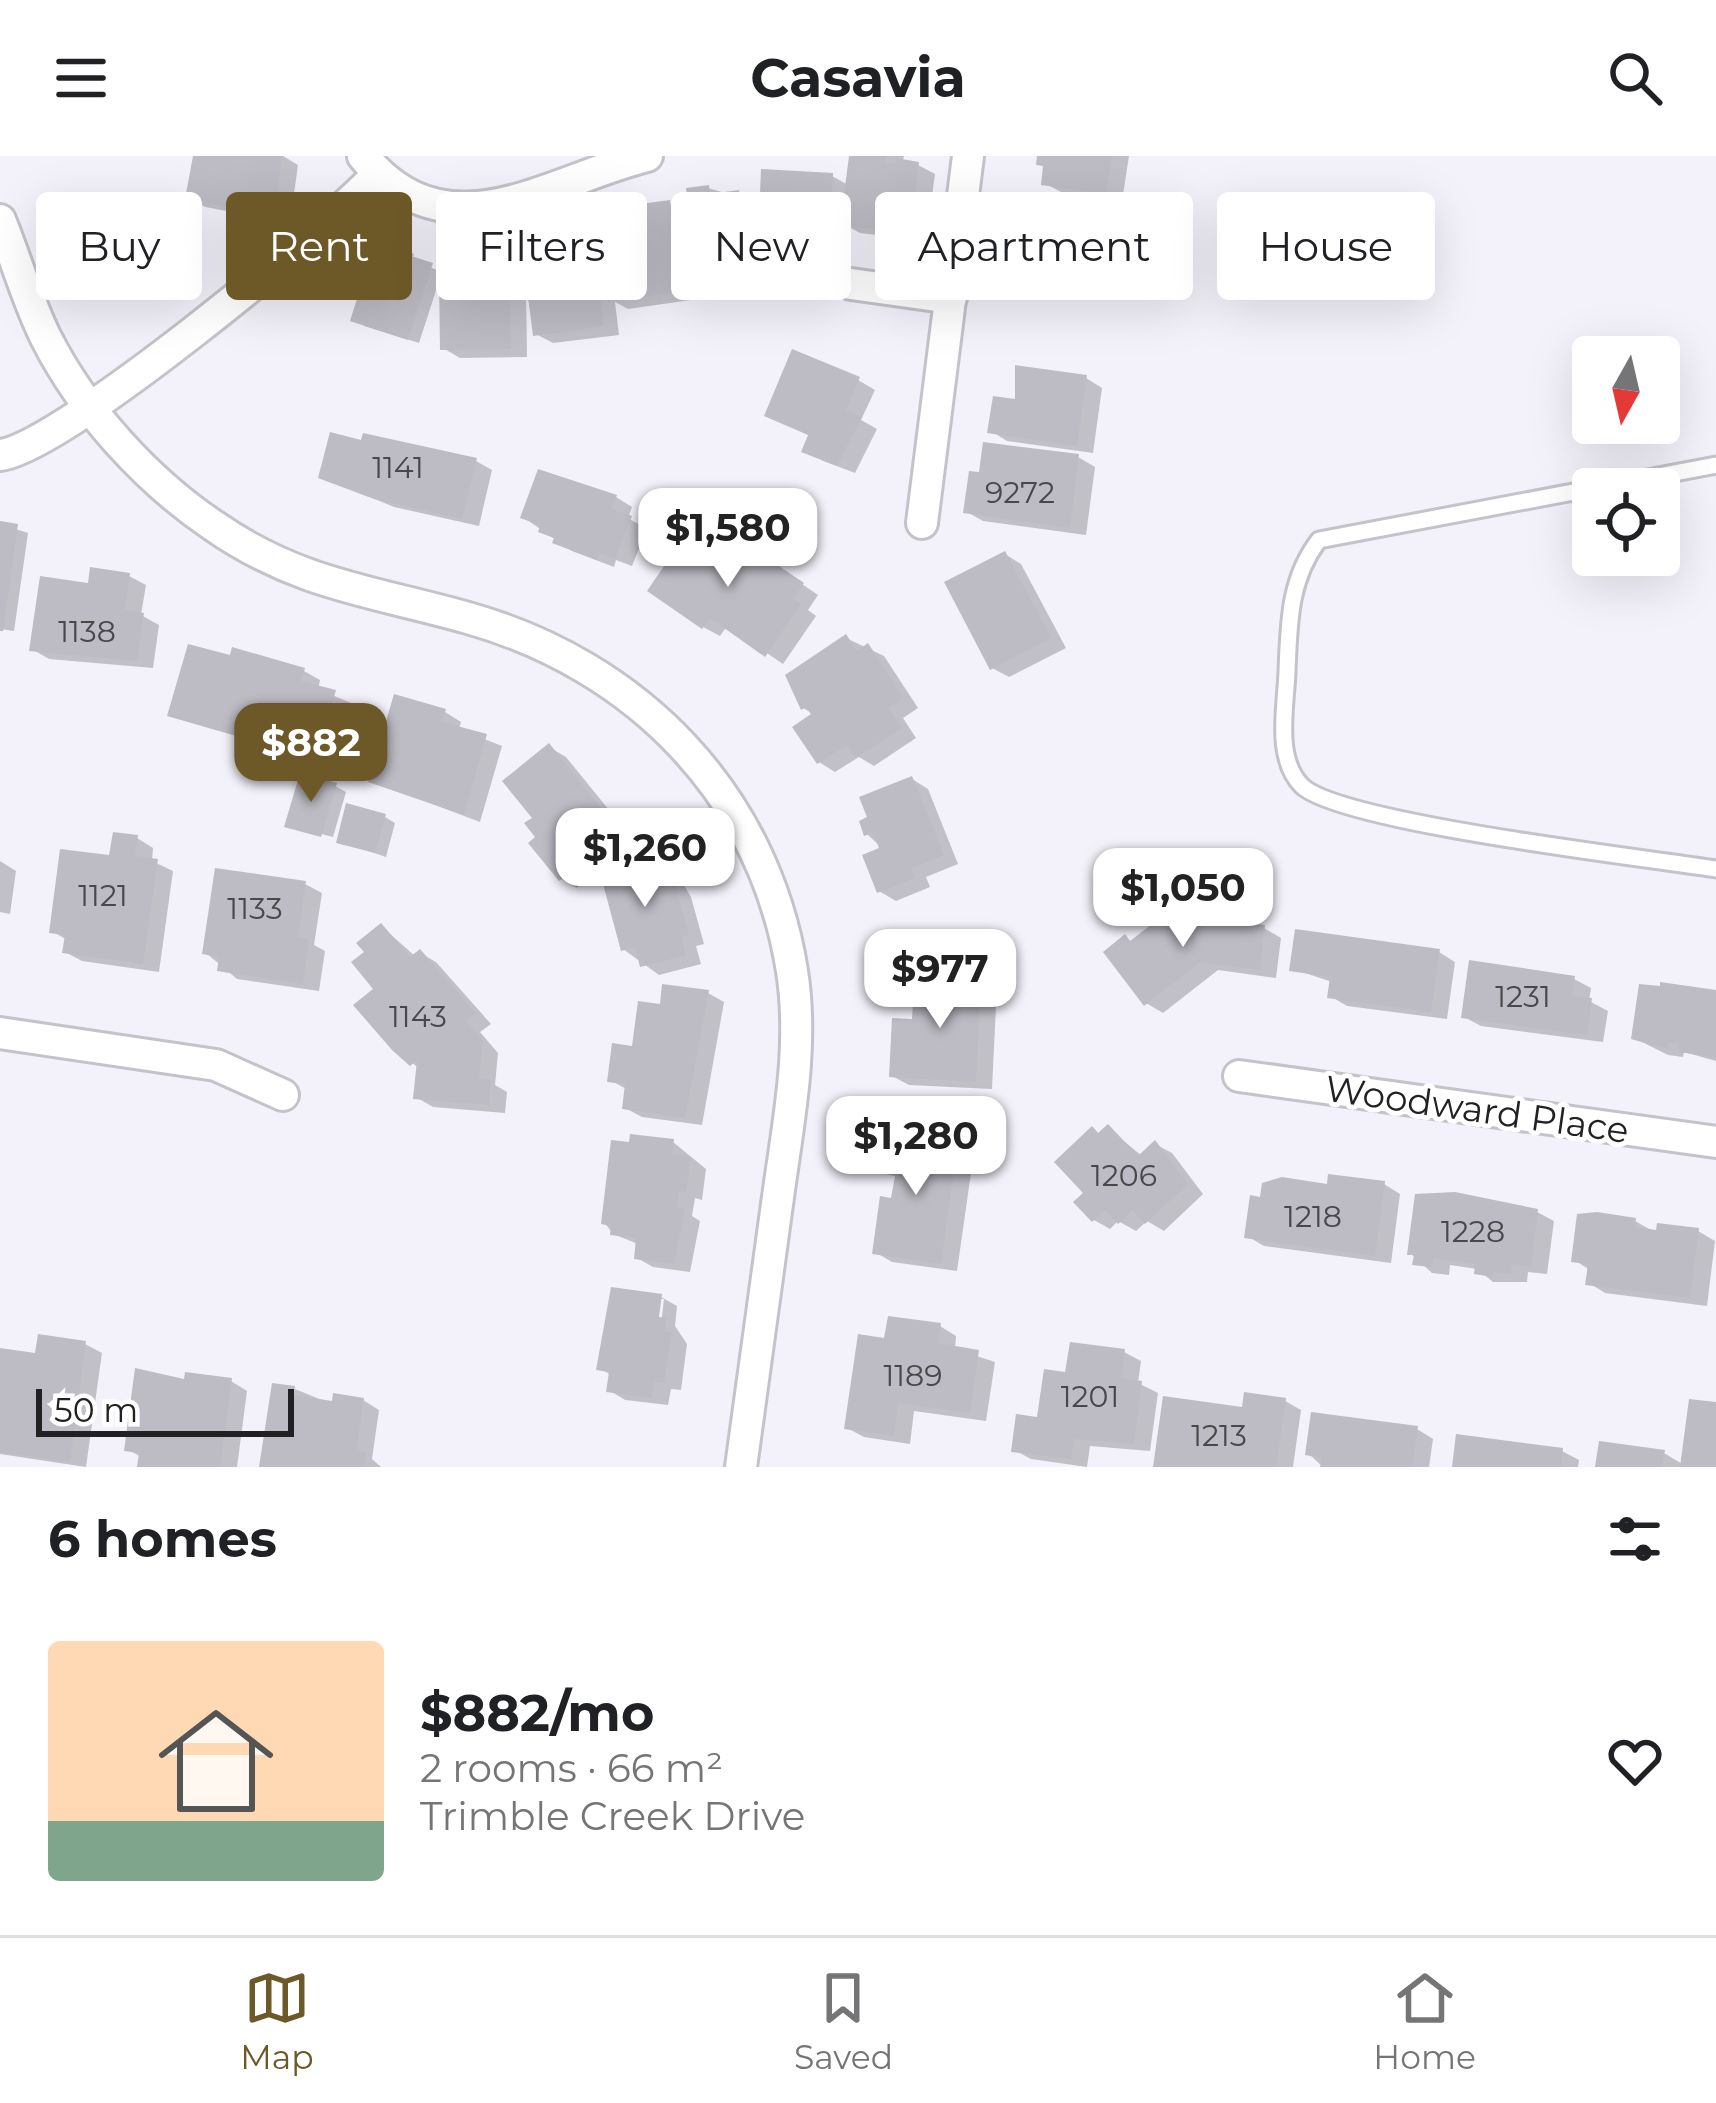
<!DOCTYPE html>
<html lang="en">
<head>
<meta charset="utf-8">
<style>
	body { margin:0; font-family:Montserrat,sans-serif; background:#f6f6f6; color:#202124; height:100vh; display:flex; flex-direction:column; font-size:45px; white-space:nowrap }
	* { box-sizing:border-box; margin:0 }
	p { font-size:39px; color:#757577 }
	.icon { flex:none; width:66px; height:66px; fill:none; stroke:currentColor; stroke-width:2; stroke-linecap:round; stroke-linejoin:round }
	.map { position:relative; height:1311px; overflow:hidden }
	.panel { display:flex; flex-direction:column; background:#fff; flex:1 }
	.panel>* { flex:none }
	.top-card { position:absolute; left:36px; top:36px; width:1644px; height:108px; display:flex; gap:24px }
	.needle { width:78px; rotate:188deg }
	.controls { position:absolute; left:1572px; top:180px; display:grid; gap:24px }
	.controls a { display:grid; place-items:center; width:108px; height:108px; border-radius:12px; background:#fff; box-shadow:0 12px 48px #0002; font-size:60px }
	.scale { position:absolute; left:36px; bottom:30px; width:258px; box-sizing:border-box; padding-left:12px; border:6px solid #212123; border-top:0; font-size:33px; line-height:42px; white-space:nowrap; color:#212123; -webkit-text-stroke:9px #fff; paint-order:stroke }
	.price { position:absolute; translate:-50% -102px; padding:0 27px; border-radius:24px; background:#fff; color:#222; font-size:39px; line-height:78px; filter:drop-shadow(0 3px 6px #0008) }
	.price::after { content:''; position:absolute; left:50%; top:72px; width:36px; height:27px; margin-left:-18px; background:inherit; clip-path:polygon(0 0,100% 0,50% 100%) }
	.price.current { background:#6d5928; color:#fff }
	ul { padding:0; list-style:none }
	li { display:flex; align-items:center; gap:36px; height:300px; padding:0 48px }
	li span { display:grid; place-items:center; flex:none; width:336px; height:240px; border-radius:12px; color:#555 }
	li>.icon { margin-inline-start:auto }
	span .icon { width:144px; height:144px; fill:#fffc; stroke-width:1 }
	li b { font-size:51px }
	h2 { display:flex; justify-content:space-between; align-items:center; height:144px; padding:0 48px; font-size:51px }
	.chip { padding:0 42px; border-radius:12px; background:#fff; box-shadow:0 12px 48px #0002; font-size:42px; line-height:108px }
	.chip.current { background:#6d5928; color:#fff }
	header { display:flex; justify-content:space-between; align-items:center; height:156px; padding:0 48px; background:#fff; font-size:54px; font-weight:700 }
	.tab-bar { display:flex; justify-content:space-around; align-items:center; height:168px; border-top:3px solid #e0e0e0; background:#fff; font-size:33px; color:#757577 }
	.tab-bar a { display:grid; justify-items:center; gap:6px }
	.tab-bar .current { color:#6d5928 }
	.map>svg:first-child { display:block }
	.shadow { fill:#0003; fill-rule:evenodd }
	.building { fill:#bdbbc3 }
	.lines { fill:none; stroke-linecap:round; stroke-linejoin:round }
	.service-casing { stroke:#c5c3ca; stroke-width:21 }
	.minor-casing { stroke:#c5c3ca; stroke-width:36 }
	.service { stroke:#fff; stroke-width:15 }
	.minor { stroke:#fff; stroke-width:30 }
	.labels { text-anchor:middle; stroke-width:10; stroke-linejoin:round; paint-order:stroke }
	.number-label { font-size:30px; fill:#48484b }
	.street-label { font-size:36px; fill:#212123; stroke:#fff }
</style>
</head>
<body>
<header><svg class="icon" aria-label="menu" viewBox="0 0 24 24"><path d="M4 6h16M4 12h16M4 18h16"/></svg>Casavia<svg class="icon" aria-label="search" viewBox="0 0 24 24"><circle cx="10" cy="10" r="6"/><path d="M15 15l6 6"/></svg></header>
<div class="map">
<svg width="1716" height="1311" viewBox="0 0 1716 1311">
	<rect width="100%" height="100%" fill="#f3f1f9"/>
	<!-- shadow -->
	<path class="shadow" d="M196,0H283L298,9L290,67L205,51L189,42Z
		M852,0H904L902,9H918L935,18L926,85L860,77L847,70L845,124L776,121L757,110L758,116L702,122L694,118L698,143L628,153L615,146L619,179L553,187L536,178L526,134L527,201L460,202L443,192L462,123L475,131L509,104L527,115L553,112L591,79L603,86L669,47L684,55L708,32L749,44L760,105L832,20L848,29Z
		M1040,0H1129L1122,45L1061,36L1044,27L1046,11Z
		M1103,58L1119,68L1110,137L1038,127L1021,118L1026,85L1012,77Z
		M403,92L414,98L412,104L442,116L419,187L364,170Z
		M1086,222L1102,232L1093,297L1007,285L991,275L1018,246Z
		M858,224L875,234L861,264L877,273L855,317L821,304Z
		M1078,301L1095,311L1086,379L983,365L967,356Z
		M476,305L492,314L479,370L394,351L322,321Z
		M616,341L632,351L628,362L647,373L632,410L616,404L614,411L572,395L523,361Z
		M0,368L28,377L14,475L0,473Z
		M1005,398L1021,408L1066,492L1009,521L992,512Z
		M748,406L771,407L818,439L808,454L816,460L783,508L727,470L720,480L703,471Z
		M129,420L146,429L141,459L159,469L153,512L49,503L32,493L90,430Z
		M846,482L884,500L918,552L903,562L916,582L874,610L859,601L835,616L819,606L815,559L803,552Z
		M304,515L320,524L318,533L351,547L333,610L171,559Z
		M445,556L461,566L459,573L502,590L480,666L372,625Z
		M549,591L566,601L635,686L577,732L561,723L539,681L536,662Z
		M912,623L928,633L958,708L926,721L930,731L896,745L879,735L883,693L867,678Z
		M335,630L346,636L333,681L295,671Z
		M385,661L395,667L386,701L339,685Z
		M137,682L153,692L152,705L173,715L159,816L82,805L65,796L67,784L52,775L112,703Z
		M657,701L673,711L691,741L704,788L696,790L701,808L659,819L623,793Z
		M0,705L16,715L10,758L0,756Z
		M305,728L322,737L314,789L325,795L319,835L237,823L206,797Z
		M1178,752L1195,761L1264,772L1281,782L1276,822L1218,814L1163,857L1146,847L1125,782L1133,786Z
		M381,770L415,800L420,797L436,806L491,868L480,876L498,897L495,929L507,936L505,957L433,951L416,941L419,912L412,907L378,833L368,796Z
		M1439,796L1455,806L1447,863L1347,850L1330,840L1332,826L1293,813Z
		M980,820L997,829L992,933L909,929L892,920L915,866L940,834Z
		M1574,823L1591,832L1589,845L1608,855L1603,886L1481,870L1464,861Z
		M708,837L724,846L702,969L642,961L625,952L628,934L610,924L662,851Z
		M1716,837V905L1684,896L1683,901L1668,899L1634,882Z
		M1108,972L1142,1000L1155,988L1172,997L1203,1038L1164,1075L1147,1065L1136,1075L1118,1065L1110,1073L1094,1064L1087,1037L1101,979Z
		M673,986L706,1013L702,1044L695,1042L692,1060L700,1065L690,1116L653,1111L637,1102L638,1088L613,1078L604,1066Z
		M957,987L974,996L957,1115L892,1106L875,1096L893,1045L897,1021L889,1017Z
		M1384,1028L1400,1038L1391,1107L1264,1090L1247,1080Z
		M1537,1056L1554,1065L1547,1118L1528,1116L1527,1126H1493L1477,1113L1450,1109L1449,1119L1432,1117L1410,1097Z
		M1635,1065L1651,1074L1698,1075L1715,1085L1707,1150L1605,1137L1589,1127L1590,1114L1574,1104Z
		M613,1134L661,1141L677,1150L675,1170L687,1188L681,1234L671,1233L668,1249L625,1244L609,1234L611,1219L599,1212ZM658,1143H664L660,1176L654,1175Z
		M940,1170L956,1180L955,1193L995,1206L986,1265L914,1255L910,1288L864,1281L847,1272L887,1186Z
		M85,1188L102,1197L86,1311L0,1298V1195L38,1201Z
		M1124,1196L1141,1205L1138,1227L1158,1237L1150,1295L1090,1290L1087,1311L1031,1303L1014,1294L1068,1220Z
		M231,1225L247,1235L237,1311H140L141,1301L127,1293L187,1226Z
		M295,1233L334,1249L363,1244L379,1254L372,1303L381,1311H262Z
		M1285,1245L1301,1254L1293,1311H1156L1244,1254Z
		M1716,1249V1311H1598L1664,1297L1684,1309Z
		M1417,1273L1433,1283L1429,1311H1323L1309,1298Z
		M1562,1295L1579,1304L1578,1311H1455Z"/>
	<!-- building -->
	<path class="building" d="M193,0H282L274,60L185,43Z
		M849,0H886L885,7L895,8L896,2L919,6L910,78L840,69Z
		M1037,0H1112L1106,38L1041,29L1043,10L1036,9Z
		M761,13L833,17L829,116L757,113Z
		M709,29L710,38L739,34L748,111L689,118L679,41L687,40L686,32Z
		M1014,43L1104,55L1093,130L1018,119L1023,81L1009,79Z
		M670,44L683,135L608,146L598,70L636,65L633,49Z
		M592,76L604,170L533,180L524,108H557L553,81Z
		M386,83L405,89L402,97L433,107L408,184L350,165L374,89L383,92Z
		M472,101H510L511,193L440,194L439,121L463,120V126H472Z
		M792,193L860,221L846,254L862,261L837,310L801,296L808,279L764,260Z
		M1015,209L1087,219L1077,290L987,277L993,240L1015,243Z
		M330,276L361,284L363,277L477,302L462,363L374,343L318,322Z
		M983,286L1079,298L1070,372L963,357L969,315L979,316Z
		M538,313L617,339L611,353L632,360L615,403L599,397L597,404L552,387L554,382L538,376L540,369L520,362Z
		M0,365L18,368L3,475H0Z
		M692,369L747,403L754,393L804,427L793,443L801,448L765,501L710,462L702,473L647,435Z
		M1005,395L1051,482L990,514L944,426Z
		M90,411L130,417L125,454L144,457L137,505L29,495L40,420L88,427Z
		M846,478L857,495L868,487L903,542L888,552L902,572L856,602L847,589L817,608L792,571L811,558L806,551L801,554L785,519Z
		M188,488L230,499L232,491L305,512L301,525L336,534L316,603L167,560Z
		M394,538L446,553L442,566L487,578L464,659L368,626Z
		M549,587L620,676L559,725L528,687L535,681L524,667L532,662L502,625Z
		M300,617L337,627L321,681L284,671Z
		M912,620L944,699L911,712L915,722L877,737L862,699L879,692L873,677L864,680L859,665L867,661L859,641Z
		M346,647L386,658L375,697L336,687Z
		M113,676L138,679L135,700L158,703L143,808L62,797L65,779L49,777L60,693L109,699Z
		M657,698L663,718L675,728L689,779L681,781L686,799L640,811L635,791L621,795L599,713Z
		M215,712L306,725L298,781L309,783L303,828L217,815L219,801L202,798Z
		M1178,748L1186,759L1265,769L1260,814L1200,806L1144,850L1103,796L1125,778L1130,785Z
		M381,767L410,801L420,793L476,857L466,865L483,885L479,922L491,924L489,949L413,943L417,904L410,910L392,894L353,849L373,833L351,806L364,796L356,787Z
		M1295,773L1440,793L1431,856L1327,842L1330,821L1289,815Z
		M1469,804L1575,820L1572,840L1592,842L1587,879L1461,862Z
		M938,814L981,817L976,926L889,921L892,862L912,863L914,829L937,831Z
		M1660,826L1716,834V901L1678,896L1679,887L1668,886L1667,893L1631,883L1639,828L1660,830Z
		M662,828L709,834L685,962L622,953L625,928L607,926L612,887L632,890L638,845L660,848Z
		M1108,968L1138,1000L1155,984L1188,1028L1145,1068L1133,1054L1118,1068L1105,1054L1092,1066L1073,1046L1083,1037L1054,1006L1092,970L1098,977Z
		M892,975L958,984L941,1108L872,1098L880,1040L891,1042L895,1020L886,1018Z
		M630,978L674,983L672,998L691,1001L686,1036L679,1035L676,1051L685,1052L674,1108L634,1103L636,1082L610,1079L611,1070L601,1068L611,984L629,986Z
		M1328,1018L1385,1025L1375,1100L1244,1082L1250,1039L1260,1041L1262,1027L1282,1021L1327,1028Z
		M1455,1036L1538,1053L1531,1111L1512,1108L1511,1118L1494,1116L1493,1121L1474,1118L1475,1108L1434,1102L1432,1111L1412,1109L1414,1099H1407L1415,1038Z
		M1597,1056L1636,1062L1635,1071L1656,1074L1657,1067L1699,1072L1690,1142L1585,1129L1588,1108L1571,1106L1577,1058Z
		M611,1131L662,1138L659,1161L666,1162L665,1175L672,1176L664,1227L654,1225L652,1242L606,1236L609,1216L596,1214Z
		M888,1160L941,1167L938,1187L979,1194L970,1257L898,1247L894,1280L844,1273L858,1178L884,1182Z
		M38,1178L86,1185L70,1306L0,1296V1192L35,1197Z
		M1070,1186L1125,1193L1122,1222L1142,1225L1134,1288L1074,1283L1071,1303L1011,1296L1016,1258L1037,1261L1044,1213L1065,1216Z
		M135,1212L184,1223L185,1216L232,1222L220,1311H137L139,1297L124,1295Z
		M272,1227L295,1230L294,1239L332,1245L333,1237L364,1242L356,1295L366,1296L364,1311H259Z
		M1244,1236L1286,1242L1276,1311H1153L1163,1240L1242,1251Z
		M1689,1243L1716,1246V1311H1680Z
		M1311,1256L1418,1270L1412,1311H1320L1322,1302L1305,1299Z
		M1456,1278L1563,1292L1561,1311H1452Z
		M1599,1285L1665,1294L1662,1311H1595Z"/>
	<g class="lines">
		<!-- service casing -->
		<g class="service-casing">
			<path id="service" d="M1716,309L1319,384C1289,423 1289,467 1287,515C1286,550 1274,602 1302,630C1341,667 1646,702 1716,713"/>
		</g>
		<!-- minor casing -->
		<g class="minor-casing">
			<path id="minor" d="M363,0C448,103 549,24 647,0
				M0,64C16,103 27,144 46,182C83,255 147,325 214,370C299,429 373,435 468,462C638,510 764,639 792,815C804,891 788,967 778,1041C766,1131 753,1221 741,1311
				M851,128L951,142
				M0,299C60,293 329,71 378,18
				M922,367L968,0
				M0,877L216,909L283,939
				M1239,920L1716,986"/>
		</g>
		<!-- service -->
		<use href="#service" class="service"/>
		<!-- minor -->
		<use href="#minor" class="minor"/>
	</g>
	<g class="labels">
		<!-- number labels -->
		<g class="number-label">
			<text x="398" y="322">1141</text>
			<text x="1020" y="347">9272</text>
			<text x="87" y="486">1138</text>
			<text x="103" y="750">1121</text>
			<text x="255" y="763">1133</text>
			<text x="1523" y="851">1231</text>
			<text x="418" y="871">1143</text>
			<text x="1124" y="1030">1206</text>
			<text x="1313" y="1071">1218</text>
			<text x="1473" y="1086">1228</text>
			<text x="913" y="1230">1189</text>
			<text x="1090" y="1251">1201</text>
			<text x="1219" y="1290">1213</text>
		</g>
		<!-- street labels -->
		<g class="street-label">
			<text transform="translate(1477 953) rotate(8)" y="13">Woodward Place</text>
		</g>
	</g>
</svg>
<div class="controls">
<a><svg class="needle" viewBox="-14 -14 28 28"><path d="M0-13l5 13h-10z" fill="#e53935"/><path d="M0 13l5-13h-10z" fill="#757577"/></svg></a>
<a><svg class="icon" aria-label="locate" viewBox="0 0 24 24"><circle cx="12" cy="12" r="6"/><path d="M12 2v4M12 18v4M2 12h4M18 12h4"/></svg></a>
</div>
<div class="scale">50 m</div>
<b class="price" style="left:728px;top:434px">$1,580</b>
<b class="price current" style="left:311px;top:649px">$882</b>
<b class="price" style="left:645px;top:754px">$1,260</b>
<b class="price" style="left:1183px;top:794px">$1,050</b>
<b class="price" style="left:940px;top:875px">$977</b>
<b class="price" style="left:916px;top:1042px">$1,280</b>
<div class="top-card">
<a class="chip">Buy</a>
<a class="chip current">Rent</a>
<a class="chip">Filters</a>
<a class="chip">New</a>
<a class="chip">Apartment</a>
<a class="chip">House</a>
</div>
</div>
<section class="panel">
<h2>6 homes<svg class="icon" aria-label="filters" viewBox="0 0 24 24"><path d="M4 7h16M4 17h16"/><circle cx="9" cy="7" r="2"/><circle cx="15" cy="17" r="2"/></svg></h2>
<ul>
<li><span style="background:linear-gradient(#ffd9b3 75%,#7fa58c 0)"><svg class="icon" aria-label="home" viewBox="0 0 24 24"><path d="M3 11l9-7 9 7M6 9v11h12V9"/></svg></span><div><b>$882/mo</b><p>2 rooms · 66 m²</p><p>Trimble Creek Drive</p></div><svg class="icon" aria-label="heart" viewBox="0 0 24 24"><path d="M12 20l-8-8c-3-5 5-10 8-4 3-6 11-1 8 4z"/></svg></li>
</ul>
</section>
<nav class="tab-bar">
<a class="current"><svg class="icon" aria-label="map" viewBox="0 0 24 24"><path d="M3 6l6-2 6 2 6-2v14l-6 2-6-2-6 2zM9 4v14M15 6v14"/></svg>Map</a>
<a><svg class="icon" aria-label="saved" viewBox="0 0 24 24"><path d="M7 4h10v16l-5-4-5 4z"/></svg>Saved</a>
<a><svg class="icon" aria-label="home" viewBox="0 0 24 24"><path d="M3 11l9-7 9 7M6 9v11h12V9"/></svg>Home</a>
</nav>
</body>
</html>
